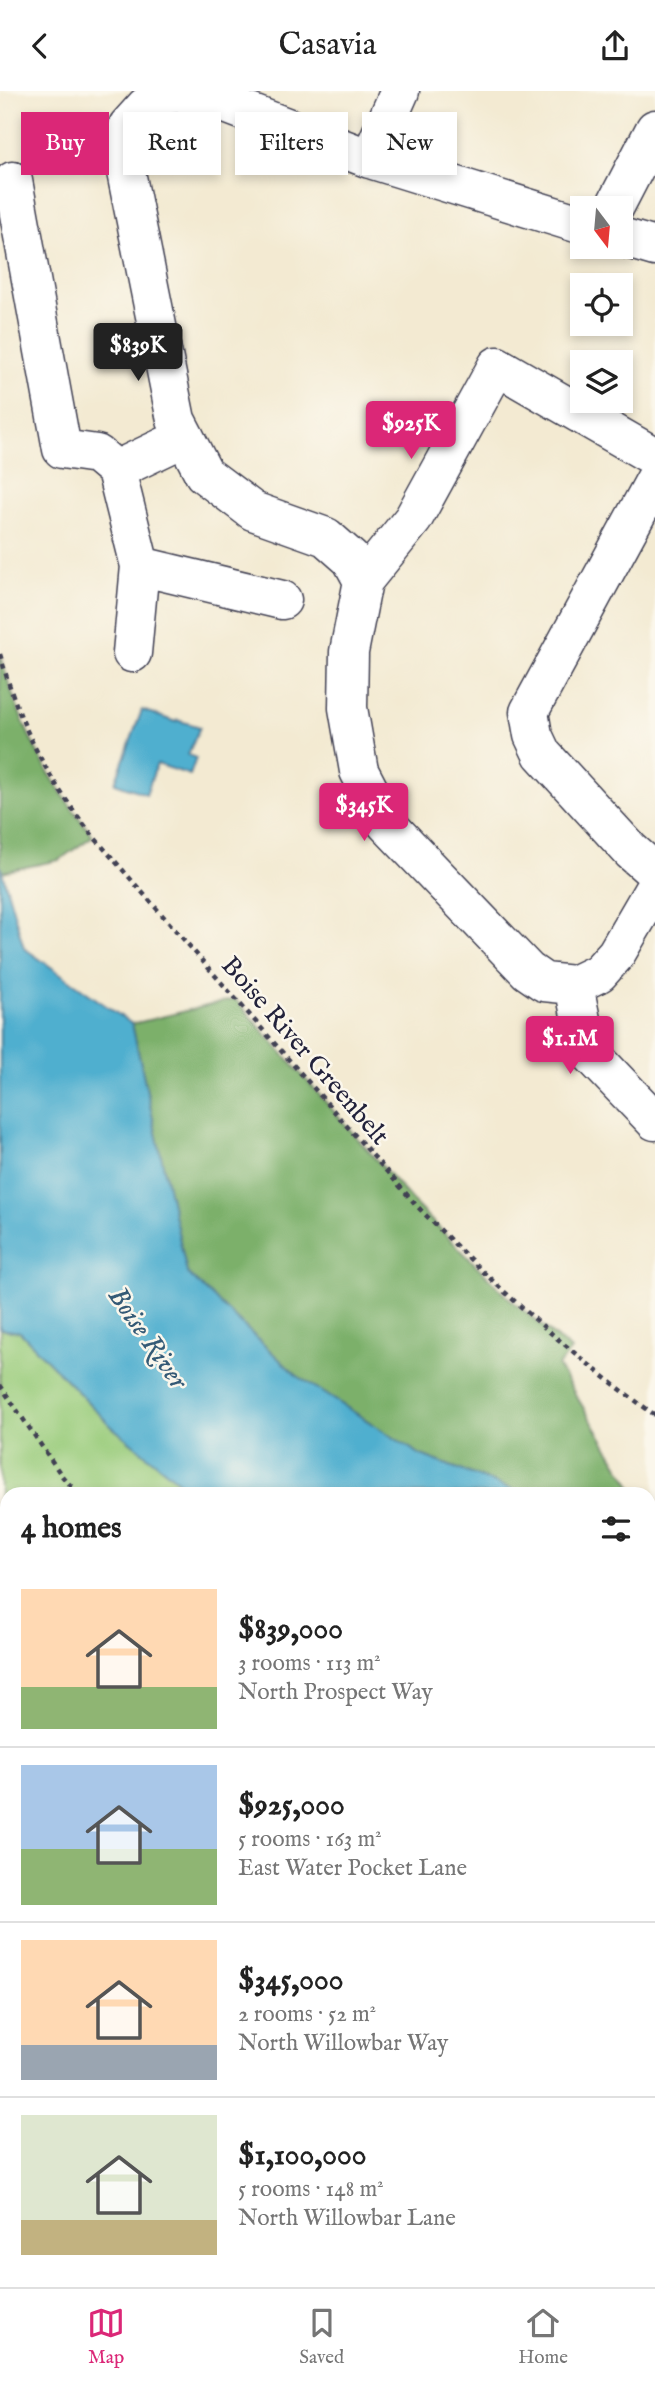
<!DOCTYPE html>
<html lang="en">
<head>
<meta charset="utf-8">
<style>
	body { margin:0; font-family:"IM FELL English",serif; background:#f6f6f6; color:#222; height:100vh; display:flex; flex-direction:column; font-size:26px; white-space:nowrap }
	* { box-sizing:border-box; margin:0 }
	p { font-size:23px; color:#767676 }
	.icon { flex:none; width:38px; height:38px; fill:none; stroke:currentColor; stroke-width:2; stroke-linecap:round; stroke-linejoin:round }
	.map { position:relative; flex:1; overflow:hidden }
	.sheet { position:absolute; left:0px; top:1396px; width:656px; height:800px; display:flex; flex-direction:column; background:#fff; border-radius:21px 21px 0 0; box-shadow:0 4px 10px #0003 }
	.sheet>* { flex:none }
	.hud { position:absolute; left:21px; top:21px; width:614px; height:63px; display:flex; gap:14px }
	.needle { width:46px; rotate:164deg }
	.controls { position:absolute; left:570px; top:105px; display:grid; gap:14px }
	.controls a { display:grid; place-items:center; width:63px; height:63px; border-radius:0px; background:#fff; box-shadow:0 4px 10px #0003; font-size:35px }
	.price { position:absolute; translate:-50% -60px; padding:0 16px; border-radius:7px; background:#db2777; color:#fff; font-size:23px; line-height:46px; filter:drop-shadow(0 2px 4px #0008) }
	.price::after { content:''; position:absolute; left:50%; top:42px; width:21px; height:16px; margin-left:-10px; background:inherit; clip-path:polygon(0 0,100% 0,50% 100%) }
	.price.selected { background:#222; color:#fff }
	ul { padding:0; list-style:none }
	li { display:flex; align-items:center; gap:21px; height:175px; padding:0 21px }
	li+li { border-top:2px solid #e0e0e0 }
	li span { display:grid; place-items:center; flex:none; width:196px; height:140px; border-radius:0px; color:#555 }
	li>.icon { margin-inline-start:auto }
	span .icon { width:84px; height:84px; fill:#fffc; stroke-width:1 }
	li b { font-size:30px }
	h2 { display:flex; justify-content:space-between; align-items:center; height:84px; padding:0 21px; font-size:30px }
	.chip { padding:0 24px; border-radius:0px; background:#fff; box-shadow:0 4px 10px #0003; font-size:24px; line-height:63px }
	.chip.selected { background:#db2777; color:#fff }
	header { display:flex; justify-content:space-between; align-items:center; height:91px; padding:0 21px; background:#fff; font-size:32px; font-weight:600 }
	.menu { display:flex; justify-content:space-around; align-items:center; height:98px; border-top:2px solid #e0e0e0; background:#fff; font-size:19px; color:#767676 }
	.menu a { display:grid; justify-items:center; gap:4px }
	.menu .selected { color:#db2777 }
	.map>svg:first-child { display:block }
	.green { fill:#9acc7b; stroke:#5e775b; stroke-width:2 }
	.forest { fill:#7bb06b; stroke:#4e6953; stroke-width:2 }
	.water { fill:#50afcf; stroke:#396885; stroke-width:2 }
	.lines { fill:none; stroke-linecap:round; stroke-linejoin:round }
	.minor-casing { stroke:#414052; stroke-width:41 }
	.path { stroke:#414052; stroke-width:4.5; stroke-dasharray:5 5; stroke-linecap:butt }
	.minor { stroke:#fff; stroke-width:38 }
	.labels { text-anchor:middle; stroke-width:5; stroke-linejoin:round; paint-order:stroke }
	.street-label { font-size:26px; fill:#22223b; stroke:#fbf7ec }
	.water-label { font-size:28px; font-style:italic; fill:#345a76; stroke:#fbf7ec }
</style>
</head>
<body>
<header><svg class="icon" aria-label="back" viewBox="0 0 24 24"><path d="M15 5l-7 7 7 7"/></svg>Casavia<svg class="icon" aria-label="share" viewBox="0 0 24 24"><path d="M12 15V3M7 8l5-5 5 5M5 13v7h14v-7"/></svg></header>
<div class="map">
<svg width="655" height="2196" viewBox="0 0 655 2196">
	<rect width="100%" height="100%" fill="#fbf7ec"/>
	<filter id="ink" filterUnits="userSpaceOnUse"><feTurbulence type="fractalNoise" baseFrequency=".0143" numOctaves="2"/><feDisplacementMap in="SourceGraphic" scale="14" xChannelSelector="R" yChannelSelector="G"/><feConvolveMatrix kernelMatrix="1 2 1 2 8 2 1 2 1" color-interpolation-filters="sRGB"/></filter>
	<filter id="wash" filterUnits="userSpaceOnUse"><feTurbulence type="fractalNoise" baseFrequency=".00686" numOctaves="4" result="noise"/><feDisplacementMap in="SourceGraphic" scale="28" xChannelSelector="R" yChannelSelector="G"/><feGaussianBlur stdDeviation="1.57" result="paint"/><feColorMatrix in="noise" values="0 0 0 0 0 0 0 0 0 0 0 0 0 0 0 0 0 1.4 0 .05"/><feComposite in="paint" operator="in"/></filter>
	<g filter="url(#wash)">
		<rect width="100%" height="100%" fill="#f3ead2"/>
		<!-- green -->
		<path class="green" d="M0,1238L20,1241L111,1335L194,1403L7,1404V2189H649V1662L655,1666V2196H0Z"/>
		<!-- forest -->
		<path class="forest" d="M0,563C20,636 46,686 93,745L59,769L2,781L0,773Z
			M235,908L417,1115L510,1208L571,1259L558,1275L636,1403H524L421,1364L296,1284L187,1182L132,933Z
			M655,1673V1787L649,1784V1674Z
			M649,2087L655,2093V2196H560L553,2189H649Z
			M305,2189H447L453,2196H312Z"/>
		<!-- water -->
		<path class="water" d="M142,619L176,631L177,629L200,636L188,664L196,667L190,684L157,673L146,703L115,692Z
			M0,773L24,857L132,933L187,1182L296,1284L421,1364L524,1403H194L111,1335L20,1241L0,1238Z
			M649,1462L655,1465V1666L649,1662Z
			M0,1531L7,1548V1674L0,1657Z
			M649,1784L655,1787V2093L649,2087Z
			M7,2108V2189H305L312,2196H0V2112Z
			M447,2189H553L560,2196H453Z"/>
	</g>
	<g filter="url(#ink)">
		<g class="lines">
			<!-- minor casing -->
			<g class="minor-casing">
				<path id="minor" d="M370,68L400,0
					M13,90L62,358L97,363L116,379
					M614,117L655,38
					M621,146L655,156
					M655,389L529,621L533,644L542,663L631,760L655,781
					M140,475L282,509
					M363,490L351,468L326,446L253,420L204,383L176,329L123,66L128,35L146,15L170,3L197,2L370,68L583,134
					M132,562L140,475L116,379L185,346
					M574,894L544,891L528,880L386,732L359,680L348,617L349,561L363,490L413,428L497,275L655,366
					M574,894L587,959L655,1030
					M574,894L599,882L616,863L655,796"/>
			</g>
			<!-- path -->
			<path class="path" d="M0,563C20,636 46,686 93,745L417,1115C491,1192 569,1262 655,1324
				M0,1294L62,1385L79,1404
				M0,1661L7,1664
				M649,1728L655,1730
				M0,1773L7,1794
				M0,1985L7,1979
				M649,2132L655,2138
				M397,2189L403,2196"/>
			<!-- minor -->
			<use href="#minor" class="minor"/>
		</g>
	</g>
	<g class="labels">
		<!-- street labels -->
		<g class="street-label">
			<text transform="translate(306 959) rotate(49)" y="9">Boise River Greenbelt</text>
		</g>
		<!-- water labels -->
		<g class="water-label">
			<text transform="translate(149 1246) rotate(55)" y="10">Boise River</text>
		</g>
	</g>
</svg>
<div class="controls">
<a><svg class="needle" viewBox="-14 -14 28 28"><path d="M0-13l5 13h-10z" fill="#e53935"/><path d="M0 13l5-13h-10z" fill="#767676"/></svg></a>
<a><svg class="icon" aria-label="locate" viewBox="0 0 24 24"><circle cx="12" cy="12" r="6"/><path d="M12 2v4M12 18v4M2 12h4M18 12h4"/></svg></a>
<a><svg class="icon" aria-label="layers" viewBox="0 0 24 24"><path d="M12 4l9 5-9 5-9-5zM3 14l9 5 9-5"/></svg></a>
</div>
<b class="price selected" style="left:138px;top:292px">$839K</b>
<b class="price" style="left:411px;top:370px">$925K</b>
<b class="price" style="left:364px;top:752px">$345K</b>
<b class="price" style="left:570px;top:985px">$1.1M</b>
<div class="hud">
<a class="chip selected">Buy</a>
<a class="chip">Rent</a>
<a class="chip">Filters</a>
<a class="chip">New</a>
</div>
<section class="sheet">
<h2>4 homes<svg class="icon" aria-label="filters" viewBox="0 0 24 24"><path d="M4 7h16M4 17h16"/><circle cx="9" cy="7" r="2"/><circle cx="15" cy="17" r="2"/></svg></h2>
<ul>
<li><span style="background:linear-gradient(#ffd9b3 70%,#8fb573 0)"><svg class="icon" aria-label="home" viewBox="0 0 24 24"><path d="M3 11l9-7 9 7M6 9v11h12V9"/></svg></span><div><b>$839,000</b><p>3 rooms · 113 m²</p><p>North Prospect Way</p></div></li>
<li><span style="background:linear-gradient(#a9c7e8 60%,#8fb573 0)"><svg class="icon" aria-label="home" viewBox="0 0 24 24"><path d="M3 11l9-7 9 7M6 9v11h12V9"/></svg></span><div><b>$925,000</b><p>5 rooms · 163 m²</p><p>East Water Pocket Lane</p></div></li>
<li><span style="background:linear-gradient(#ffd9b3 75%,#9aa5b1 0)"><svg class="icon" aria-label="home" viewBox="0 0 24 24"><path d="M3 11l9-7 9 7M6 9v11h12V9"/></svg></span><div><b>$345,000</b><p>2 rooms · 52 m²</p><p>North Willowbar Way</p></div></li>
<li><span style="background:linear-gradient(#dfe7d0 75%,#c2b280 0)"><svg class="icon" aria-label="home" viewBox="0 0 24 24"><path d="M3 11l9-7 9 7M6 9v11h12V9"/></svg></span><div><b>$1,100,000</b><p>5 rooms · 148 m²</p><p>North Willowbar Lane</p></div></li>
</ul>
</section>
</div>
<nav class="menu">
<a class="selected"><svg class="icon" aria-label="map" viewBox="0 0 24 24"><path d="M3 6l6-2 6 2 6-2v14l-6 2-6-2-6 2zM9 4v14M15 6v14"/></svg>Map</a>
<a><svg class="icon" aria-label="saved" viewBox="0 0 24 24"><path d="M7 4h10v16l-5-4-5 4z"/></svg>Saved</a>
<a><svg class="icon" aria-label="home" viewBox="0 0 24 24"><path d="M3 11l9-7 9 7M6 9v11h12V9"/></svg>Home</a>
</nav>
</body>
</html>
